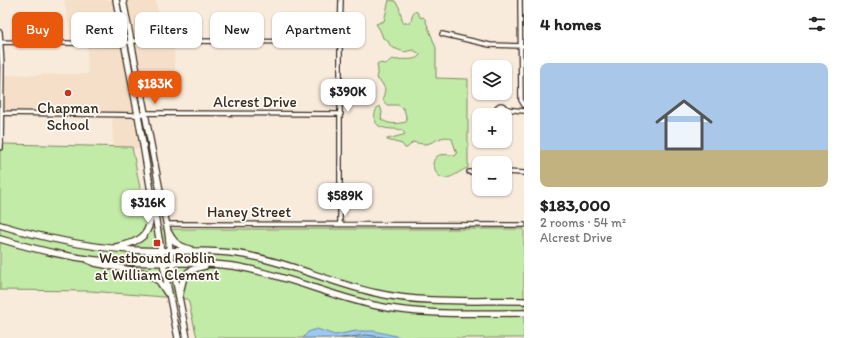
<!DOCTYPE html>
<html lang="en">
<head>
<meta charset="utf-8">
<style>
	body { margin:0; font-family:Itim,sans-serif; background:#f2f2f2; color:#222; height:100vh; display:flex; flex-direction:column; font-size:15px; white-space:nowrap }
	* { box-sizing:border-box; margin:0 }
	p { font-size:13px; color:#767676 }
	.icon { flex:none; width:22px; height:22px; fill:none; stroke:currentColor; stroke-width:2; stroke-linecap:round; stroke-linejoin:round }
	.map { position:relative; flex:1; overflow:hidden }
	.drawer { display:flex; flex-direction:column; background:#fff; width:320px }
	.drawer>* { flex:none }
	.guide { position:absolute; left:12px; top:12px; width:380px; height:36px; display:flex; gap:8px }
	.tools { position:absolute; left:472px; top:60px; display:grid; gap:8px }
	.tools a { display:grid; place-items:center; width:40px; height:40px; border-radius:8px; background:#fff; box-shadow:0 1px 3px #0004; font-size:20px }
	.price { position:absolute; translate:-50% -34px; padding:0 9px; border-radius:8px; background:#fff; color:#222; font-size:13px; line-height:26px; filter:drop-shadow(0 1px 2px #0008) }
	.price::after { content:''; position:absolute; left:50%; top:24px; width:12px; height:9px; margin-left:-6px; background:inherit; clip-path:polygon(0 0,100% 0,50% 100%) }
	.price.on { background:#ea580c; color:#fff }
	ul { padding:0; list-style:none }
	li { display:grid; align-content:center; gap:8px; height:212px; padding:0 16px }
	li span { display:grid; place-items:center; height:124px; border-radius:8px; color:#555 }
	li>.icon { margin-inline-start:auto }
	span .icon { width:72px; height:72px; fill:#fffc; stroke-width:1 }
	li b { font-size:17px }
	h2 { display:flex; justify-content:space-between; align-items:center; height:48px; padding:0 16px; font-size:17px }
	.tag { padding:0 14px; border-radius:8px; background:#fff; box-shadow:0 1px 3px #0004; font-size:14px; line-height:36px }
	.tag.on { background:#ea580c; color:#fff }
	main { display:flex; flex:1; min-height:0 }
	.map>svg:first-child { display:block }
	.built { fill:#f5dfc9 }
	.green { fill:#c2eba7; stroke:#7e8a62 }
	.water { fill:#99caf5; stroke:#738a9f }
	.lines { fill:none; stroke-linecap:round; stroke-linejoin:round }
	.shore { stroke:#616a74; stroke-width:1 }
	.minor-casing { stroke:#3b2a1e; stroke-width:6 }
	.secondary-casing { stroke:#3b2a1e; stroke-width:8 }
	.minor { stroke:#fdfcf7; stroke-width:3.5 }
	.secondary { stroke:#fdfcf7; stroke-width:5.5 }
	.poi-dot { fill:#c8321e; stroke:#fdfcf7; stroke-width:1.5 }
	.labels { text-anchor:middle; stroke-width:3.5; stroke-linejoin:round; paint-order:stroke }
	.street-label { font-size:15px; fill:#3b2a1e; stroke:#fdfcf7 }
	.poi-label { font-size:15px; fill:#3b2a1e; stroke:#fdfcf7 }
</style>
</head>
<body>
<main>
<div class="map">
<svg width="524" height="338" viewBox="0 0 524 338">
	<rect width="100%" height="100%" fill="#f8ebdc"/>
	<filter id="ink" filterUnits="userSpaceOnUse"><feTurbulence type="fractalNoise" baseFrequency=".025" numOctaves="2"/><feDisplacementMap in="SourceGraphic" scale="8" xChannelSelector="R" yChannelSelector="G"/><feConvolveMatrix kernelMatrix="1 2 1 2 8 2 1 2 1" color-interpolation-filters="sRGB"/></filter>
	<g filter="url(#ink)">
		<!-- built -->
		<path class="built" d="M64,0H115L122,42L71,41Z
			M125,0L156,1L163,41H174L175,75H165V91L143,92Z
			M87,43L123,44L137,114L3,112L4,75L88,74Z
			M112,115L137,116L142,149H113Z"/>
		<!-- green -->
		<path class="green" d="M389,0L395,1L399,7L403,23H410L414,11L417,12L421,18L423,17L425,19L436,48V78L468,79V168C459,170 448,184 438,175C435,173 435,167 433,164C435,152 445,154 455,156L457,154L452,139C443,133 435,143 426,144C422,144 417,143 413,142L407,148H405L402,144L387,140V139L403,135L405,134L402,130C394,128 377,131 375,120C374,115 375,112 377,108L380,106L382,112L381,119C388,125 397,124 406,122L407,120L404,109L398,105H387C381,100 384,96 385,89L382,83L376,78L378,70L377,64L378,63L386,64L392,59L396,60C404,58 415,62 420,55V54L413,50L404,52L391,47L388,41L383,38L380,30L376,24L384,21Z
			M4,144L132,147L146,219V229H524V338H197L188,299L90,291L0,290V147Z"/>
		<!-- water -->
		<path class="water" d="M317,329L335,335L356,331H374L405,338H303L308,332Z"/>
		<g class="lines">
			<!-- shore -->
			<path class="shore" d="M342,338L366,335L390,338"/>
			<!-- minor casing -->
			<g class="minor-casing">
				<path id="minor" d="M520,0L521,100L524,105
					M0,32L2,66L1,148
					M442,34L490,45L524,46
					M1,42L124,44L131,41H174L340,42
					M497 109a4 4 0 1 1 8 0a4 4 0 1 1-8 0Z
					M505,109L524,111
					M2,113L138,115L145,113L341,114
					M469,172H479
					M505,172L524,173
					M166,224L524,225
					M340,225V42L341,0"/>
			</g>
			<!-- secondary casing -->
			<g class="secondary-casing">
				<path id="secondary" d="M116,0L138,115L164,268L178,338
					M123,0L168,232L170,251L187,338
					M0,225C43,238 86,247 131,250C167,252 203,249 239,254C287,261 330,283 376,293C424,304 475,300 524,301
					M169,233C174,243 179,246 190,249
					M0,239C41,251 82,261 125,262C163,264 202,261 239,267C285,275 328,295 373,305C422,316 474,313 524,313
					M116,247C141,242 151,236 151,209
					M88,260L95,263L145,273L159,281L167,293
					M180,295C183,275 184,270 205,266"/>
			</g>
			<!-- minor -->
			<use href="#minor" class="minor"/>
			<!-- secondary -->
			<use href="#secondary" class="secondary"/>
		</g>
	</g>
	<!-- markers -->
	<g class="poi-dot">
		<circle cx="68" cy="93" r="4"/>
		<rect x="153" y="239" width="8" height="8" rx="2"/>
	</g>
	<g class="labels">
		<!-- street labels -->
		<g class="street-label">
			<text x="255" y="107">Alcrest Drive</text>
			<text x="249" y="217">Haney Street</text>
		</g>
		<!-- poi labels -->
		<g class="poi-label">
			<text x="68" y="113">Chapman<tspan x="68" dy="17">School</tspan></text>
			<text x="157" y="263">Westbound Roblin<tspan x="157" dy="17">at William Clement</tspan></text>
		</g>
	</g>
</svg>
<div class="tools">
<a><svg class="icon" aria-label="layers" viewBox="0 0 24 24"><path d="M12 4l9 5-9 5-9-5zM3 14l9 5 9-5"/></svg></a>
<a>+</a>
<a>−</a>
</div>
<b class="price on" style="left:155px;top:105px">$183K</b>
<b class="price" style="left:348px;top:113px">$390K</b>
<b class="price" style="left:345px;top:217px">$589K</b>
<b class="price" style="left:148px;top:224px">$316K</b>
<div class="guide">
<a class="tag on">Buy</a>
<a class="tag">Rent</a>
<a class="tag">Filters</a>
<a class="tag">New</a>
<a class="tag">Apartment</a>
</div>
</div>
<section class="drawer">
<h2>4 homes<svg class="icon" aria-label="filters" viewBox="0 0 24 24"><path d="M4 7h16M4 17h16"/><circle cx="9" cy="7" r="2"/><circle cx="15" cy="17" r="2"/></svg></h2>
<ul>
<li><span style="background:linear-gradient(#a9c7e8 70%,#c2b280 0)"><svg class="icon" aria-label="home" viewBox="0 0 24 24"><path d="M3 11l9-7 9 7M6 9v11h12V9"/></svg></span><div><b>$183,000</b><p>2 rooms · 54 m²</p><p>Alcrest Drive</p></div></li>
</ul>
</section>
</main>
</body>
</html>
